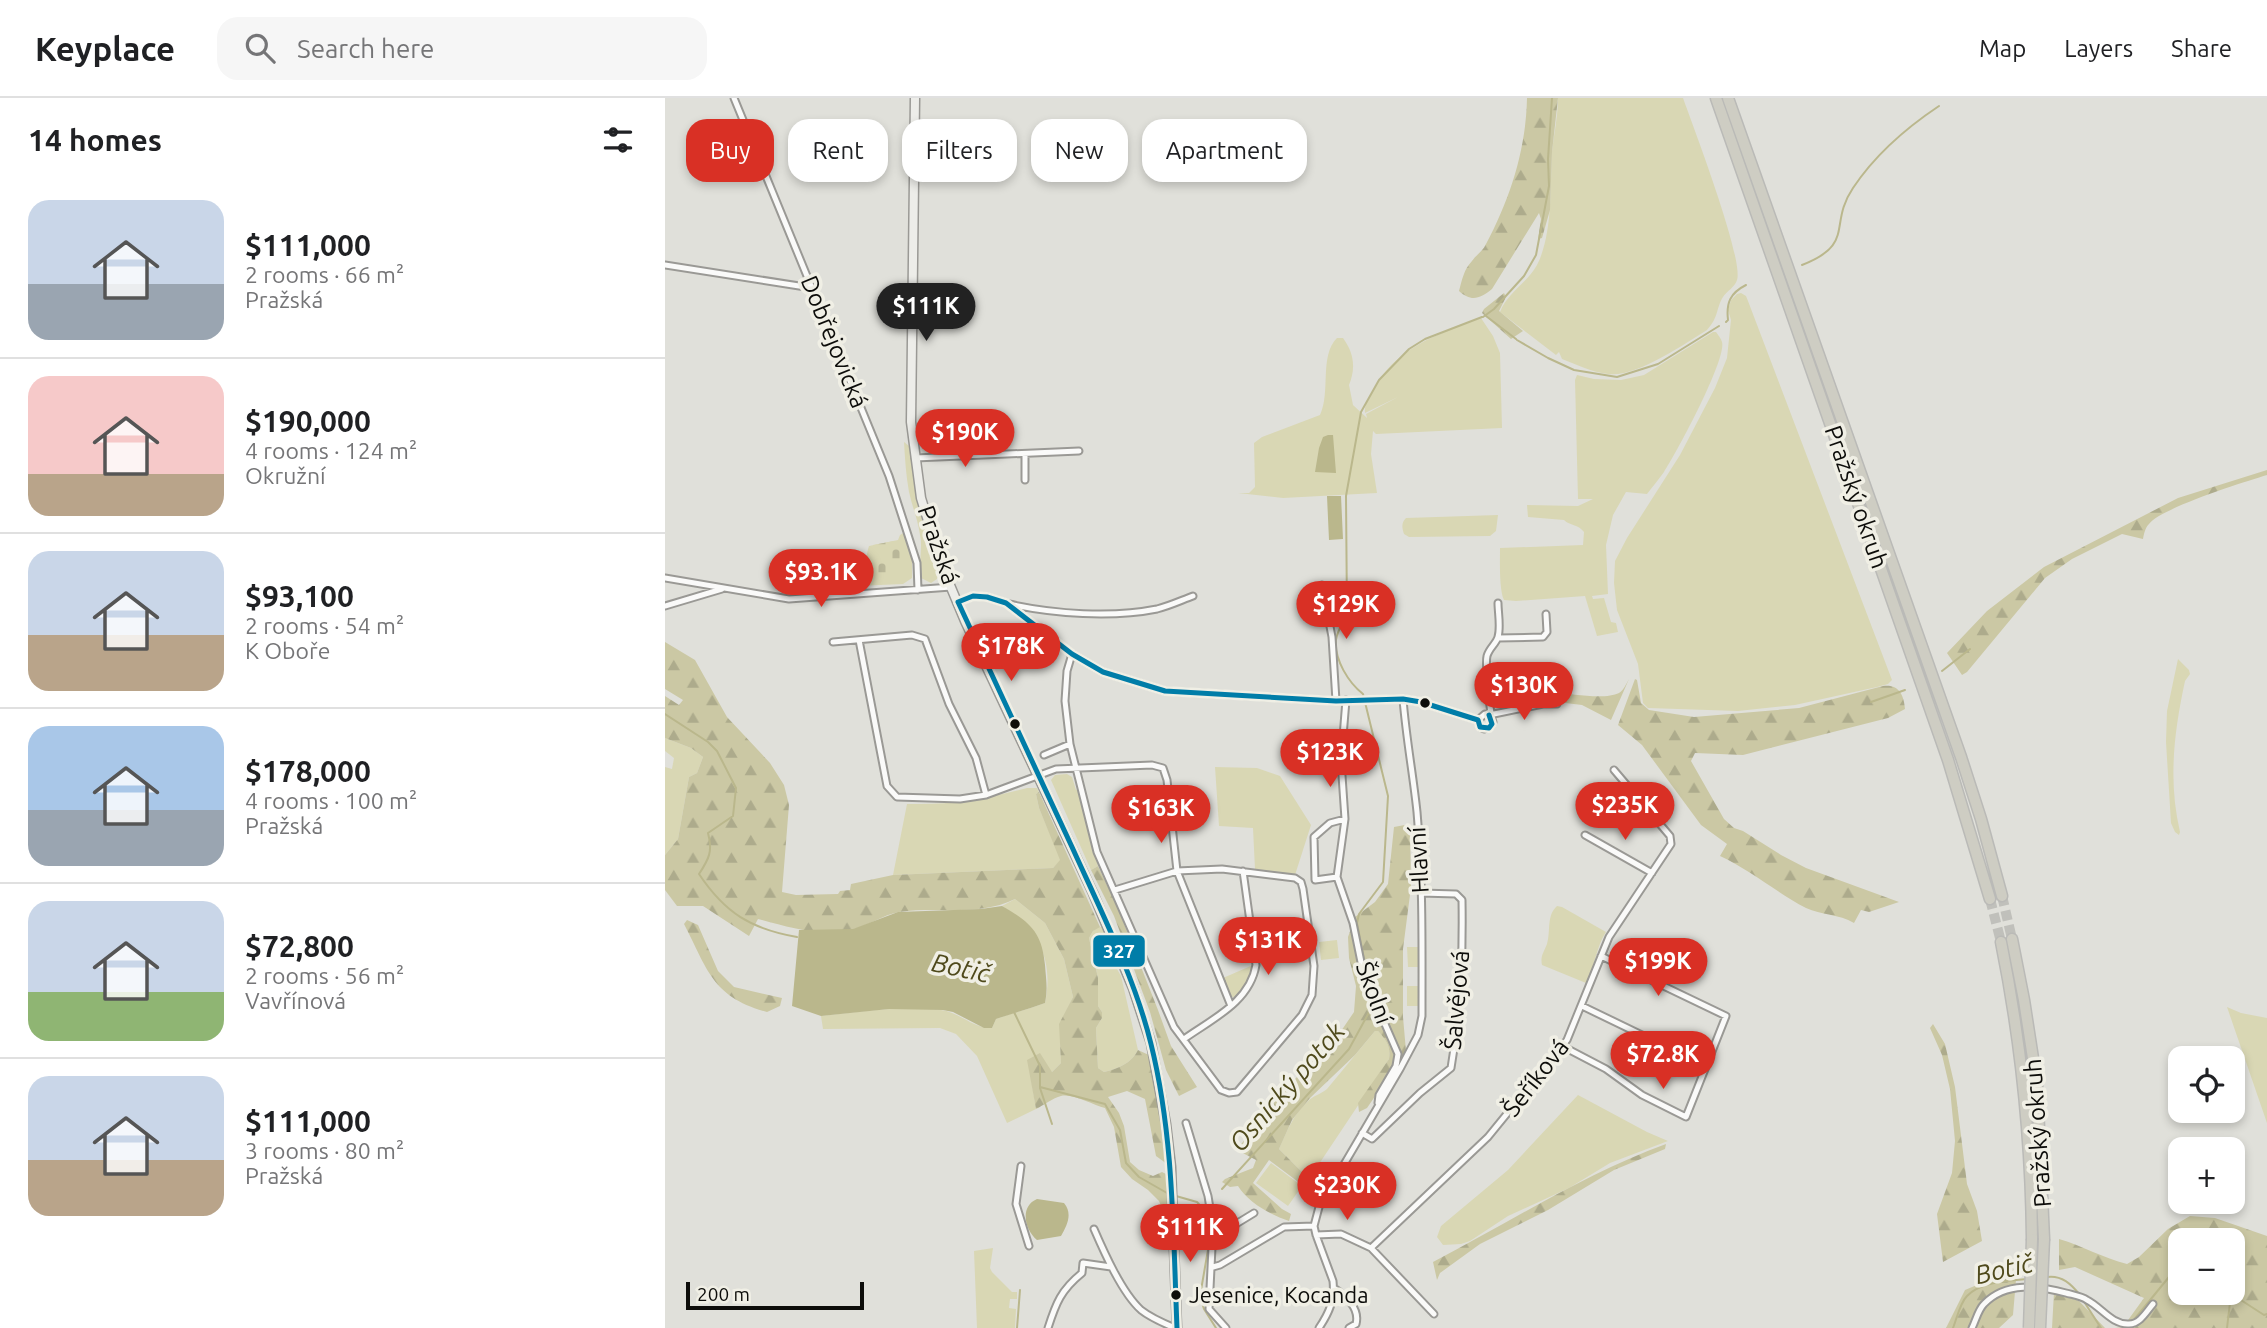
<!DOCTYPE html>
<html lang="en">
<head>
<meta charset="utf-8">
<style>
	body { margin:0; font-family:Ubuntu,sans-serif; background:#f6f6f6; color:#202124; height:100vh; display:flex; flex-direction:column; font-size:26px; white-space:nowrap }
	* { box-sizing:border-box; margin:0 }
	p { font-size:23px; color:#757577 }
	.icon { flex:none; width:38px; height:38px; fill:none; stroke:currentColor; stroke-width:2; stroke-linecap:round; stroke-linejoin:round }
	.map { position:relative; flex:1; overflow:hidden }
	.panel { display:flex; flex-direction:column; background:#fff; width:665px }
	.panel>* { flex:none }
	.guide { position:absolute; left:21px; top:21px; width:665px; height:63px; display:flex; gap:14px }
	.controls { position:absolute; left:1503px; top:948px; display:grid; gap:14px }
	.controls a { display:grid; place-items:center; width:77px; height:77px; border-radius:14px; background:#fff; box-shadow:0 4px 10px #0003; font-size:35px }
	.scale { position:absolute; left:21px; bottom:18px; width:178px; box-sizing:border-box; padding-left:7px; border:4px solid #0d0d0a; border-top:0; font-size:19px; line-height:24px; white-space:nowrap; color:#0d0d0a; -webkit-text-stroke:5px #f0efe5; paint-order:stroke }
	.price { position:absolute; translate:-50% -60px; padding:0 16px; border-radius:24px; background:#d93025; color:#fff; font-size:23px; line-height:46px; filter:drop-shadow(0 2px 4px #0008) }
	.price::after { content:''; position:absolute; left:50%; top:42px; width:21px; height:16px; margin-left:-10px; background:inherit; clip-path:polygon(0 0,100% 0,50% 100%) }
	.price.selected { background:#222; color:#fff }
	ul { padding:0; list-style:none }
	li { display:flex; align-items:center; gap:21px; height:175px; padding:0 28px }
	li+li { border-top:2px solid #e0e0e0 }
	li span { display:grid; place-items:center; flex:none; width:196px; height:140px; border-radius:21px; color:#555 }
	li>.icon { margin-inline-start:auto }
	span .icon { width:84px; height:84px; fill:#fffc; stroke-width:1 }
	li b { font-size:30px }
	h2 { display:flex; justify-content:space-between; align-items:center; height:84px; padding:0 28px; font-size:30px }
	.tag { padding:0 24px; border-radius:21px; background:#fff; box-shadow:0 4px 10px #0003; font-size:24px; line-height:63px }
	.tag.selected { background:#d93025; color:#fff }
	header { display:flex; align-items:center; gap:42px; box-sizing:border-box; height:98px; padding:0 35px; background:#fff; border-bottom:2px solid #e0e0e0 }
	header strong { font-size:33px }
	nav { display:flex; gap:38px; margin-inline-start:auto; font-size:24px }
	.search { width:490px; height:63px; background:#f6f6f6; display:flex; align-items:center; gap:18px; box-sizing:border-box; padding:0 24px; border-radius:21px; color:#757577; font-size:26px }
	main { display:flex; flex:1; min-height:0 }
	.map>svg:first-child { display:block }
	.green { fill:#d9d7b4 }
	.forest { fill:url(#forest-firs); fill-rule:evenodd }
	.cemetery { fill:url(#cemetery-stones) }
	.park { fill:url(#park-tufts) }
	.water { fill:#bab78c }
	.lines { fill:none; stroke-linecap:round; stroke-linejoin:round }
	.stream { stroke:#bab78c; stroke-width:2 }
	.motorway-tunnel { stroke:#c0c0bb; stroke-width:10; stroke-dasharray:10 5; stroke-linecap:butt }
	.minor-casing { stroke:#9a9995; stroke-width:9 }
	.secondary-casing { stroke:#9a9995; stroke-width:11 }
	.motorway-casing { stroke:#babab7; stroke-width:13 }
	.minor { stroke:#fafaf9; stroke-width:5 }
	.secondary { stroke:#edede9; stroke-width:8 }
	.motorway { stroke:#cecdc3; stroke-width:10 }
	.motorway-bridge-casing { stroke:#babab7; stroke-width:13; stroke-linecap:butt }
	.motorway-bridge { stroke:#cecdc3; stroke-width:10 }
	.bus-1-casing { stroke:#f0efe5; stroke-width:10 }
	.bus-1 { stroke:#007da8; stroke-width:5 }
	.bus-dot { fill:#0d0d0a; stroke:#f0efe5; stroke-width:2.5 }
	.labels { text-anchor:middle; stroke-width:7; stroke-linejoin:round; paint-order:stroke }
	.bus-label { font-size:22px; fill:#0d0d0a; stroke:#f0efe5; text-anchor:start }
	.street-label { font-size:24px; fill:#0d0d0a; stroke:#f0efe5 }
	.water-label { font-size:26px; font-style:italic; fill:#4f4a1c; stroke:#f0efe5 }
	.line-badge { stroke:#f0efe5; stroke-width:2.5 }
	.badge-label { font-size:19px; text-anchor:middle; font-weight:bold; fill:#fff }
</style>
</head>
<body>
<header>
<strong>Keyplace</strong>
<div class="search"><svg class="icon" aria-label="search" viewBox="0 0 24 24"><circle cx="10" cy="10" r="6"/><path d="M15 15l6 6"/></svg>Search here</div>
<nav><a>Map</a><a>Layers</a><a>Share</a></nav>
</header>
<main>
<section class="panel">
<h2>14 homes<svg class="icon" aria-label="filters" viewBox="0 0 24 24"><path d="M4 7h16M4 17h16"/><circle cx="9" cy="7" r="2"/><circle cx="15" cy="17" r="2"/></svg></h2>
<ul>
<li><span style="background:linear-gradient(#c9d6e8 60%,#9aa5b1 0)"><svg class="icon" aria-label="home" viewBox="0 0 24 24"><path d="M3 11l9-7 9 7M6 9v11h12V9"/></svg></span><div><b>$111,000</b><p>2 rooms · 66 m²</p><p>Pražská</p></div></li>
<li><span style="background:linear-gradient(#f6c9c9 70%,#b9a48a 0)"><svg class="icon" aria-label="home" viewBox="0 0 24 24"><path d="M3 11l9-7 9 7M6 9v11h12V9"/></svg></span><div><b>$190,000</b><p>4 rooms · 124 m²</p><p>Okružní</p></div></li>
<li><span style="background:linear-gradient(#c9d6e8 60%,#b9a48a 0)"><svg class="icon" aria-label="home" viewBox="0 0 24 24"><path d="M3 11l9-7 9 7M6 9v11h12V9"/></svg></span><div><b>$93,100</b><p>2 rooms · 54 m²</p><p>K Oboře</p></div></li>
<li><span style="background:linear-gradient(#a9c7e8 60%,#9aa5b1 0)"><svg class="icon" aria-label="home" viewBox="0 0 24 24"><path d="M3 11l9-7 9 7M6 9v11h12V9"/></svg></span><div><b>$178,000</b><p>4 rooms · 100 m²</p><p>Pražská</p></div></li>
<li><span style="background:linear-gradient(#c9d6e8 65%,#8fb573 0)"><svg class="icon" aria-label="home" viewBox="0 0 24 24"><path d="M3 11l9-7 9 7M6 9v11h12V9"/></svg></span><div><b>$72,800</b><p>2 rooms · 56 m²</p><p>Vavřínová</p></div></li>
<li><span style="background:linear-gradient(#c9d6e8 60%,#b9a48a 0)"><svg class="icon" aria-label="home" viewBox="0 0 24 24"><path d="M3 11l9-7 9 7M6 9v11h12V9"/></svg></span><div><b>$111,000</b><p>3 rooms · 80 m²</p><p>Pražská</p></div></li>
</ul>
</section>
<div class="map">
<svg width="1602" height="1230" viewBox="0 0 1602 1230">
	<defs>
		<pattern id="forest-firs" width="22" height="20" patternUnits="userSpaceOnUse" patternTransform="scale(1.75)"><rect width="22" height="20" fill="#cbc8a4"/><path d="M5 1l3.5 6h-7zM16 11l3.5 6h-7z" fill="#adab8c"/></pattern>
		<pattern id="cemetery-stones" width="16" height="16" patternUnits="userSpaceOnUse" patternTransform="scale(1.75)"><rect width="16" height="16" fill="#d9d7b4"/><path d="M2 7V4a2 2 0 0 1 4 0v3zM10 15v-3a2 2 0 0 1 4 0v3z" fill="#b9b799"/></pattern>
		<pattern id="park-tufts" width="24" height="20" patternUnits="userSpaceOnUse" patternTransform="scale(1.75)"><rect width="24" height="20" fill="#d9d7b4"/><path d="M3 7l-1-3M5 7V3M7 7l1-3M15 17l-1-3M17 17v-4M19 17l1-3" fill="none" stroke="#b9b799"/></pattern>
	</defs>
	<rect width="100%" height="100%" fill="#e0e0da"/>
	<!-- green -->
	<path class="green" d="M893,0H1018C1028,28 1079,161 1072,182C1070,189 1062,193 1058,199C1051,210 1054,219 1042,232C1019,246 971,280 943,276C927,274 912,267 897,261L894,254L891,257L835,214C842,195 862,185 872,167C888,136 885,88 887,54C889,36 893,17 893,0Z
		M1076,195L1081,198L1083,203L1227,582L1223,586L1212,589L1130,607L1073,613L983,610L978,605L973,566L952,512L949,485L950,463L962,440L1015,357L1050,290L1062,260L1066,222L1063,212L1066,202L1072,196Z
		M816,220L828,238L835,255L837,330L711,336L708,333L706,356L712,395L618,400L573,395H584L590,389L589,345L597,339L655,317C666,294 654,258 672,240H678C689,255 691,270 684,287L688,307L702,320L701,316L733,299L700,315C699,307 703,302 707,295C728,250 773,236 816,220Z
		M1048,234H1051C1053,237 1056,240 1057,244C1062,261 1011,356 999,374C994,381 988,388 982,396L961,394L948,417L941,447L943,496L927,498L928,501L939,500L946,524L951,525L953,534L932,538L920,498L851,503L839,502C834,492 835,463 835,450L918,447L919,434C913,426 905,428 899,422L863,419L862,407L913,408L928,401H913L910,282L912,277L929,281L956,282L979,277Z
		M239,344L244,348L253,404L274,474L272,481L266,485L256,480C253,466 258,450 255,437C253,422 247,408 244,394C241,378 240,361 239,344Z
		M833,417L831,433L825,438L744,439L739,436C737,430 736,425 741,420Z
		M240,434L247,458V480L238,486L192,488L193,483L197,482C202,471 200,459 204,448L233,442L235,437Z
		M1513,561L1524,572L1525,576L1520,583C1509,634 1503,683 1515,734L1514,737L1510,734L1506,725L1501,644L1502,613Z
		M0,640L26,650L38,659L32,675L24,679L13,741L0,757V669L7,671L9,660L0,653Z
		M550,669L592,670L615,678L646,727L630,777L590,771L588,730L554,728Z
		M402,676L407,679L411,692L413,691L433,768L426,772L386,682L390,677Z
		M362,690H372L374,694L371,696L374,710L396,762L388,770L228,777L242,706C288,707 317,702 362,690Z
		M350,801L380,825L399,861L408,899L395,926L396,965L387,974L363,962L371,1011L342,1025L312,958L291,936L275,930L158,931L156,918C195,914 236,907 276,912C294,914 309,931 327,930L331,921C347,915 364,911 380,905C389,863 374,830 337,808Z
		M892,808L897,809L941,834C931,849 930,869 921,885L877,867C875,858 879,854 882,846C886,833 881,818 892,808Z
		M432,829H437L450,853L452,871L456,878L473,952C467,965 452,971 439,974L433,970L431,930L437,920V914L433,908V880L424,840L428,833Z
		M742,849H753L754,869H743Z
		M742,888H754V908H742Z
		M1562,909L1576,915L1602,920V1025Z
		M710,933H713C721,942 726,948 724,961L644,1081L614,1051C622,1033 628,1017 643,1003C648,998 656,996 662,991Z
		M913,997L982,1034L1003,1043L945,1065L904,1090L843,1118L805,1143L796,1146L778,1147L772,1139L776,1128L843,1072Z
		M606,1065L637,1088L623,1108L591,1085Z
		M328,1150L325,1170L327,1174L347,1194H352V1201H345L344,1210L351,1211L350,1230H312L309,1153Z"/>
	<!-- forest -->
	<path class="forest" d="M862,0H893L887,54L885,112L877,140L873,141L876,121L874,115L827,191C815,201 806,204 794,193C797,182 799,171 807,163C811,157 818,153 821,146C845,101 861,52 862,0Z
		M839,195L841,199L834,213L858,233L846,241L817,215L819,211Z
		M1602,372V377C1579,384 1496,410 1484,426C1480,430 1479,436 1478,441L1457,436L1407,461L1380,480L1302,574L1297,577L1282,555L1322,513L1379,469L1513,400Z
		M0,544L30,562L62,619L105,665L119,687L124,707L117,794L131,797L173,796L175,793L185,792L186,786L228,777L388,770L395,762L374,710L371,696L374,694L435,829L428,833L424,840L433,880V908L437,914V920L431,930L433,970L439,974C452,971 467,965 473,952L486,958L495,1004L502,1066L491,1058L480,1001L462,993L443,999L454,1015L459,1028L465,1064L474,1072L488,1078L497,1074L503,1077L505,1137L500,1135L499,1115L494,1103L483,1092L467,1081L456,1069L449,1029L440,1010C428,1007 407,995 396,998C388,1000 379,1007 371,1011L362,962L375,955L387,974L396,965L394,926L408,899L399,861L380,825L350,801C314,819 272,808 234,814C218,817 204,827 189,831C158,840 123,829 93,821L84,838L38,808H12L0,792V757L13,741L24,679L32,675L38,659L26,650L0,640V598L14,607L18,602L0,591Z
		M964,581L946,622L917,607L892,604L890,594C906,596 940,602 954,595C959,592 961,586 964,581Z
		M970,581L972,582L976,605L984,612L1029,619L1134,610L1218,588C1234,586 1239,597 1240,611L1223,620L1078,657L1030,655L1026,663L1059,721L1069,730L1078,733L1116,757L1141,770L1234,804L1204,814L1196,812L1189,825C1174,816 1156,817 1141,810C1111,794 1085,772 1055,758L1062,746L1036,727L977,647L953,627Z
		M745,726L746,789L738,851V919L741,953L702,1010L694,1014L693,1005L724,961C726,948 721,942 713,933H710L690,957L645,1000L627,1022L614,1051L644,1081L640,1089L604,1062L588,1085L617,1111L626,1116L624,1123C605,1117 583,1104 573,1088L565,1089L557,1084L560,1081L588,1070L591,1062L574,1053V1049L614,997L672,939L689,914L691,888L684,860L683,839L690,819L710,804L723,786L729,729Z
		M433,768L452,808L493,912L506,948L532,989L514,998L501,972L485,914L449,818L426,772Z
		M22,822L33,827L53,873L69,889L117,900L115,908L102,914C47,899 43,872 19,826Z
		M1268,926L1280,946L1290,989L1302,1086L1312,1113L1317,1143L1278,1164L1272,1116L1287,1075L1290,1043L1285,991L1277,957L1265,930Z
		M1001,1046L1000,1051L949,1072L883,1112L815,1146L775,1175L772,1182L768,1164C845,1124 919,1076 1001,1046Z
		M1525,1118L1550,1120L1602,1138V1230H1450L1458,1229L1479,1200L1410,1169L1394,1172V1141C1418,1148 1438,1160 1462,1166L1474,1159L1503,1131ZM1516,1143H1568V1195H1516Z
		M1352,1170L1348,1217L1334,1230H1281L1300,1192Z
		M1389,1194L1414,1203L1440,1230H1387Z"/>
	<!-- cemetery -->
	<path class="cemetery" d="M229,443H237V478L208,482V447Z"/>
	<!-- park -->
	<path class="park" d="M672,842L674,860L656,862L654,844Z
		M588,867L584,887L572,900C562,900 561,888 558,880Z"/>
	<!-- water -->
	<path class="water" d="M663,337H668L671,375L650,374L654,350L658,339Z
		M662,398H676L678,441L664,442Z
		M337,808C365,824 377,834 380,867C381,882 383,890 380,905C364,911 348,915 331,921L327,930H319L288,914L278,912L224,911L156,918L127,908L134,832L188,831L233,814L316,811Z
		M372,1101L399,1105C408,1116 402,1127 396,1138L372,1142C359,1131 355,1108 372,1101Z"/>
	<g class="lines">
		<!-- stream -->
		<path class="stream" d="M1137,167C1191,146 1163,127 1188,90C1210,57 1241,30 1274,8
			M821,218L851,241
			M818,219L829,211L859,178L871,157L884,88L883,61L887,0
			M1061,224L1063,222C1061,205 1065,195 1081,187
			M852,242L883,260L909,272L952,279L993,266L1054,228
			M1277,573L1305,551
			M1206,604L1240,592
			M0,616L43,644L52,653L71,690L68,718L43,735C48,753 44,761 34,776C60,815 86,831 132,839
			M710,897L700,866L692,825L694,816L718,784L723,698L698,596C684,585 669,562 671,542C672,533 678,525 682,517L681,398L696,314L714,282L744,251L760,241L817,219
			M349,914L375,968V989L440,1006L455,1032L461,1065L474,1079L502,1095
			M375,990L387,1026
			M557,1091L684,951L708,907
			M511,1098L532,1104L540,1113L544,1146L535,1198L539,1211L551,1230
			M1382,1179C1397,1177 1406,1186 1415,1197
			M1565,1195L1599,1217L1602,1216
			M1418,1202L1436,1230
			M1468,1223L1508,1174L1516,1169
			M352,1230L355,1192
			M1288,1230C1292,1220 1295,1205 1302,1198C1316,1183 1344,1183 1363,1181
			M1562,1230L1566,1196"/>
		<!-- motorway-tunnel -->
		<path class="motorway-tunnel" d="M1337,798L1347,841
			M1325,801L1336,844"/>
		<!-- minor casing -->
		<g class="minor-casing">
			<path id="minor" d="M69,0L224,378L252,465L253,492
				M0,167L147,190
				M360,356V382
				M250,360L414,353
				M0,480L124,501L286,489
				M657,487L667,539L671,603
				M293,504L308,498L322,499L341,505L407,556L438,574L500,593L671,603L738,601L756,604L813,622L815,629L819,631L826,628L828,624C825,616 820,566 822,558C824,550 831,546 833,539C836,529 833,515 833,505
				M344,506C389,516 447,520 492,511C504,508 517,502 528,498
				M0,508L57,491
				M833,540L878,539L882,534L881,516
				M194,542L222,688L232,699L295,701L321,697L391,671L487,667L498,670L502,682L512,773L566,908
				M168,544L247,537L260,541L284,606L311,660L321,697
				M407,556L402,573L400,603L405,646L432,754L509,929L556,992L564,995L572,994L637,917L647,897L649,868L638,791L636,784L630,780L557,771L512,773L450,792
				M813,622L820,616L824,617L878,606H892
				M379,657L405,646
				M680,721L665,725L649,739L650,782L672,779L680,721L676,663L681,602
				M920,737L987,775
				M672,779L688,825L697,869L706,894L733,956L731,968L714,997L713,1005
				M917,908L1041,968
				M519,941C547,921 585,904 591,867L578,773
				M897,948L941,971L977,997L1021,1019L1061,918L936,858
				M521,1025L543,1098L548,1129L544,1211L561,1230
				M697,1035L707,1041L755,995L786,970C796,913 798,860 797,802L791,796L756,795
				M356,1068L351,1106L364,1148
				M429,1131C439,1154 457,1195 476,1212C486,1220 498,1225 510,1230
				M651,1137L676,1136L706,1150L769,1216
				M548,1140L589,1115
				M706,1150L823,1039L902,942L944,839L1006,746L1005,738L949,672
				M548,1169L555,1167L619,1129L649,1128
				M669,1190C681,1198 695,1211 691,1226L684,1230
				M383,1230C391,1205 396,1192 417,1175L418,1165L446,1169
				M654,1230C664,1215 670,1202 668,1183L651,1137L649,1128L654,1109L735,971L753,937L757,918C757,850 758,781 752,714C748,676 741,639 738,601
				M1307,1230C1311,1222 1313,1212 1319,1206C1341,1183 1374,1188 1401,1195C1408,1197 1416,1198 1422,1202C1436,1209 1447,1227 1464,1226C1475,1226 1482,1213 1488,1206"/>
		</g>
		<!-- secondary casing -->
		<g class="secondary-casing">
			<path id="secondary" d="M250,0L246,324L256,400L277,468L300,523L428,795L468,890L486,945L501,1026L506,1069L512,1230"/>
		</g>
		<!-- motorway casing -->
		<g class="motorway-casing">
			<path id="motorway" d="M1051,0L1283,662L1325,801
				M1063,0L1296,659L1316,721L1337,798
				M1347,841L1359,902L1372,986L1379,1141
				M1336,844C1356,943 1366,1040 1367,1141"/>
		</g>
		<!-- minor -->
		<use href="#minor" class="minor"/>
		<!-- secondary -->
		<use href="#secondary" class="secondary"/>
		<!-- motorway -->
		<use href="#motorway" class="motorway"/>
		<!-- motorway-bridge casing -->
		<g class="motorway-bridge-casing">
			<path id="motorway-bridge" d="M1364,1230L1367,1141
				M1375,1230L1379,1141"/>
		</g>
		<!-- motorway-bridge -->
		<use href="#motorway-bridge" class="motorway-bridge"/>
		<!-- bus-1 casing -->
		<g class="bus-1-casing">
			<path id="bus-1" d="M293,504C331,586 369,667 407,749C435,811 470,880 486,946C509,1039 508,1135 512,1230
				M293,504L308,498L322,499L341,505L407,556L438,574L500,593L671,603L738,601L756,604L813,622L815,629L824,630L827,626L824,617"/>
		</g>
		<!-- bus-1 -->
		<use href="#bus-1" class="bus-1"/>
	</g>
	<!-- markers -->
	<g class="bus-dot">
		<circle cx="760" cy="605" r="6"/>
		<circle cx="350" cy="626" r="6"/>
		<circle cx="511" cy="1197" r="6"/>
	</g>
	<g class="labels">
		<!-- bus labels -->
		<g class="bus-label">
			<text x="524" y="1205">Jesenice, Kocanda</text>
		</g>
		<!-- street labels -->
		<g class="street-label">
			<text transform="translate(169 244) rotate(68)" y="8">Dobřejovická</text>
			<text transform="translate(1191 399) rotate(71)" y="8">Pražský okruh</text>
			<text transform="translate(273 447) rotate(71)" y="8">Pražská</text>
			<text transform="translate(754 762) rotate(-93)" y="8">Hlavní</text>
			<text transform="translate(709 895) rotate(70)" y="8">Školní</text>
			<text transform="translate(792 902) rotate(-85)" y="8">Šalvějová</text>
			<text transform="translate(871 980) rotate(-52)" y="8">Šeříková</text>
			<text transform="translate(1373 1035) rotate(-94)" y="8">Pražský okruh</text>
		</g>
		<!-- water labels -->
		<g class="water-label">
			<text transform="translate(296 870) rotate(12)" y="9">Botič</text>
			<text transform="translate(622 989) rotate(-49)" y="9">Osnický potok</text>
			<text transform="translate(1339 1171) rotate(-13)" y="9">Botič</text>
		</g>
	</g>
	<rect class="line-badge" x="427" y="836" width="54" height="34" rx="7" fill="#007da8"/>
	<g class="badge-label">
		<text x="454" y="860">327</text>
	</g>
</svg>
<div class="controls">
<a><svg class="icon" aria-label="locate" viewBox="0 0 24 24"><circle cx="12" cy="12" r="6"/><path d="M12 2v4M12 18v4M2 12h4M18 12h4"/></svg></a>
<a>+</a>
<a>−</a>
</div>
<div class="scale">200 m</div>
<b class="price selected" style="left:261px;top:245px">$111K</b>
<b class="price" style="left:300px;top:371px">$190K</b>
<b class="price" style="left:156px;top:511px">$93.1K</b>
<b class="price" style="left:681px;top:543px">$129K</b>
<b class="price" style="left:346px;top:585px">$178K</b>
<b class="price" style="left:859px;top:624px">$130K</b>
<b class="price" style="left:665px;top:691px">$123K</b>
<b class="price" style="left:960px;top:744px">$235K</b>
<b class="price" style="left:496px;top:747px">$163K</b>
<b class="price" style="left:603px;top:879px">$131K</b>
<b class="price" style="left:993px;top:900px">$199K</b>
<b class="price" style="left:998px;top:993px">$72.8K</b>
<b class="price" style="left:682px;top:1124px">$230K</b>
<b class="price" style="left:525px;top:1166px">$111K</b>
<div class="guide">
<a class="tag selected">Buy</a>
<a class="tag">Rent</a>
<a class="tag">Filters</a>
<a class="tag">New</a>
<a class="tag">Apartment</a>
</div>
</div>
</main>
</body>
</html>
